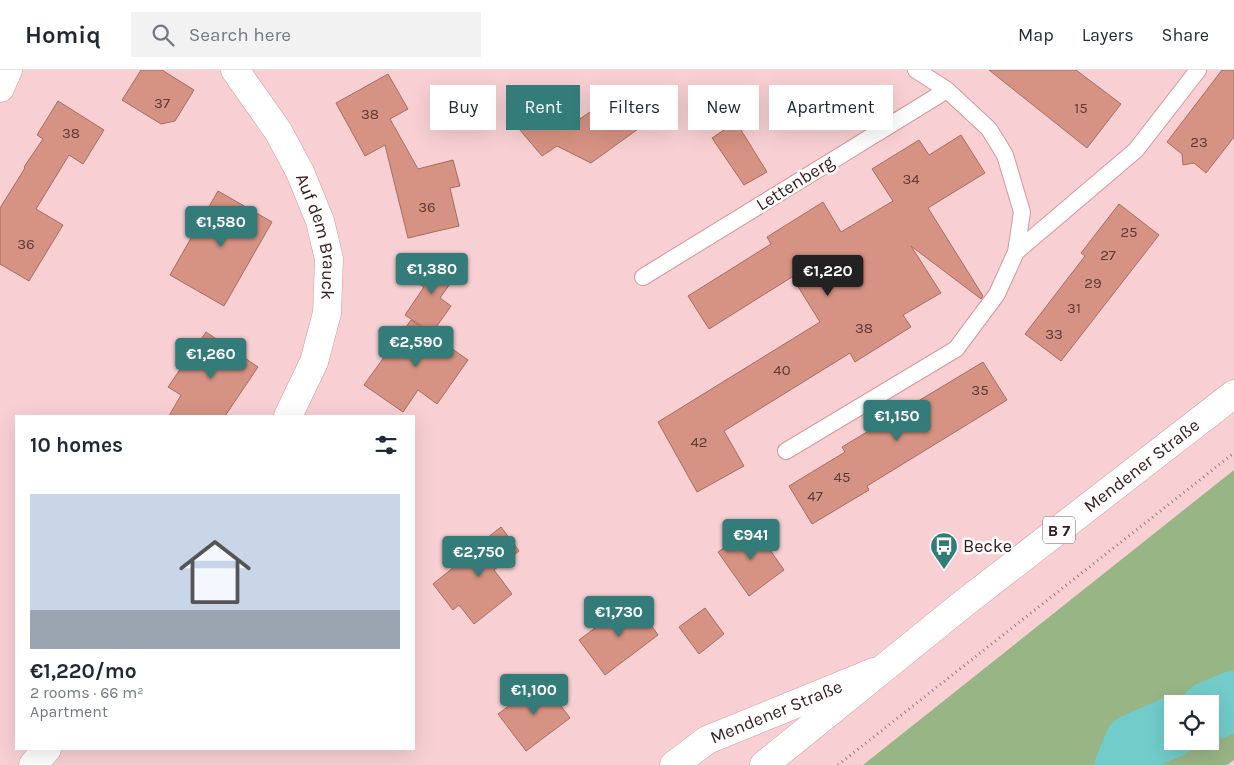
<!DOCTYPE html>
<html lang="en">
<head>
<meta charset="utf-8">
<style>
	body { margin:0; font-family:Karla,sans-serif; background:#f2f2f3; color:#1f2937; height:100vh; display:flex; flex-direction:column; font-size:19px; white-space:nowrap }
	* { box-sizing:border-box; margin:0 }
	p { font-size:16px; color:#747a83 }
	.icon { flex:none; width:28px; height:28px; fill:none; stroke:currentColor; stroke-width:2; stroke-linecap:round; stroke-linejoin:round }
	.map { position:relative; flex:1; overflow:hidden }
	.panel { position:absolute; left:15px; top:345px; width:400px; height:335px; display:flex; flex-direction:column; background:#fff; border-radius:0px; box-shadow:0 5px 20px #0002 }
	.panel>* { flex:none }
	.guide { position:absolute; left:430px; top:15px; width:475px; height:45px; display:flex; gap:10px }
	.controls { position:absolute; left:1164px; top:625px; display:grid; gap:10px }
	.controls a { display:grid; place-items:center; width:55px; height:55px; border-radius:0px; background:#fff; box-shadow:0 5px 20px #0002; font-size:25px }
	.price { position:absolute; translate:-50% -42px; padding:0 11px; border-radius:5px; background:#337c7a; color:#fff; font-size:16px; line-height:32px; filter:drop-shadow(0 1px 2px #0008) }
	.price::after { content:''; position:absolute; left:50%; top:30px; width:15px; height:11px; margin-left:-8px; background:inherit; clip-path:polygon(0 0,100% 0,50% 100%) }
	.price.active { background:#222; color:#fff }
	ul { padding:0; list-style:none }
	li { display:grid; align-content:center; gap:10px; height:265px; padding:0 15px }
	li span { display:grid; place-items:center; height:155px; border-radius:0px; color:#555 }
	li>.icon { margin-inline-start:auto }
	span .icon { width:90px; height:90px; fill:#fffc; stroke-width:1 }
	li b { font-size:21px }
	h2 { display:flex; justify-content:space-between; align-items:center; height:60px; padding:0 15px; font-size:21px }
	.pill { padding:0 18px; border-radius:0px; background:#fff; box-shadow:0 5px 20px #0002; font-size:18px; line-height:45px }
	.pill.active { background:#337c7a; color:#fff }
	header { display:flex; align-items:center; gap:30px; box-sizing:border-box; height:70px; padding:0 25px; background:#fff; border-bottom:1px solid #e0e1e3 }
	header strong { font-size:24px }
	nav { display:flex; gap:28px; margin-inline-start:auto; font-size:18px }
	.search { width:350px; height:45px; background:#f2f2f3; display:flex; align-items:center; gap:12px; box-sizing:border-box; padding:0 18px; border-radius:0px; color:#747a83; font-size:19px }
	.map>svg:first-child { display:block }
	.green { fill:#98b585; fill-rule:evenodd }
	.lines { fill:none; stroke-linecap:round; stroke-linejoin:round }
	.river { stroke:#72ccca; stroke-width:60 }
	.building { fill:#d69282; stroke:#a76d60 }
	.service-casing { stroke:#d5969b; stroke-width:18 }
	.minor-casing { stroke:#d5969b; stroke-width:29 }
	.primary-casing { stroke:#d5969b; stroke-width:29 }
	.path { stroke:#99797c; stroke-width:3; stroke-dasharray:1 4; stroke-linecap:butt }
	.service { stroke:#fff; stroke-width:16 }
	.minor { stroke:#fff; stroke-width:28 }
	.primary { stroke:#fff; stroke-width:28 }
	.labels { text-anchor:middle; stroke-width:5; stroke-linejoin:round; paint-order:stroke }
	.number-label { font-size:15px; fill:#5d3a38 }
	.shield { fill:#fcfcfc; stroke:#716062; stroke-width:1 }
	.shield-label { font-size:16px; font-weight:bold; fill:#351d20 }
	.street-label { font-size:18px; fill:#351d20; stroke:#fcfcfc }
	.poi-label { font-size:18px; fill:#351d20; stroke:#fcfcfc; text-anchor:start }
</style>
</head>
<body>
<header>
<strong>Homiq</strong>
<div class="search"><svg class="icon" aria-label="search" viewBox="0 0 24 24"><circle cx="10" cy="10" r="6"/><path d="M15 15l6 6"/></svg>Search here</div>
<nav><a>Map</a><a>Layers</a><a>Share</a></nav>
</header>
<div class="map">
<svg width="1234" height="695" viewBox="0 0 1234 695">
	<rect width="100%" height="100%" fill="#f8d0d3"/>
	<!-- green -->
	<path class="green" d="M1234,400V690L1227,695H863ZM1172,634H1210V671H1172Z"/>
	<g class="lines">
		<!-- river -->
		<path class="river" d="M1210,641L1234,631
			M1125,695L1134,674L1172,657"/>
	</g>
	<!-- building -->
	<path class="building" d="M141,0H162L194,20L175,51L161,54L122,30Z
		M989,0H1076L1121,34L1087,78Z
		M1222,0H1234V67L1206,103L1194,93L1183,95L1182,84L1167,72Z
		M388,4L408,39L390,49L418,99L453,90L460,116L450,118L459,156L408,168L385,75L365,86L336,33Z
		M541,23L565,59L615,25L626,41L656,46L591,93L557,76L542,86L508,46Z
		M58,31L104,60L83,94L69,85L36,139L63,155L29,211L0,194V138L25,98L24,97L43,69L37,65Z
		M736,52L767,102L744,115L712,68Z
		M961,65L985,103L928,138L983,226L981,229L911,176L941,223L903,245L911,257L898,265L855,292L850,283L724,361L744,396L697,422L658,352L820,252L792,207L709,259L688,226L771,174L767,167L823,132L841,162L893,131L872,99L919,70L929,85Z
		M218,121L272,152L224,236L170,205Z
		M1119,134L1159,165L1061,291L1025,264L1085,186L1081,183Z
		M433,186L457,204L440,228L451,236L432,263L405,245L424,217L415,211Z
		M411,250L468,290L437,334L418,320L403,342L364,315Z
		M206,262L258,297L225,346H169L181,325L168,317Z
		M983,292L1007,330L867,416L869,420L812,454L789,416L845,382L842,377Z
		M501,457L519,481L494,500L512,524L474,554L459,535L453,540L433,514L464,489L463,487Z
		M754,457L784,500L749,526L718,482Z
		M633,530L658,565L605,605L579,570Z
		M705,538L724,564L699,584L679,557Z
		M542,611L570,648L526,681L498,644Z"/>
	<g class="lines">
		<!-- service casing -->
		<g class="service-casing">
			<path id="service" d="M1016,182L1136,80L1198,0
				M643,207L947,20
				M786,381L956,279L997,224L1016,182L1022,142L1005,85L989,59L947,20L916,0"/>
		</g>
		<!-- minor casing -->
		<g class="minor-casing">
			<g id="minor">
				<path id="s1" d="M235,0L278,61L300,102L320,151L329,189L327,243L314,292L288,346"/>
				<path d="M0,18L8,0"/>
				<path d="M33,695L47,679"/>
				<path id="s2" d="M674,695L707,670L874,602"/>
			</g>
		</g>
		<!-- primary casing -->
		<g class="primary-casing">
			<g id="primary">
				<path id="s3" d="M764,695L963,534L1234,324"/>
			</g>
		</g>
		<!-- path -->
		<path class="path" d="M838,695L1234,383"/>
		<!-- service -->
		<use href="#service" class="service"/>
		<!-- minor -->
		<use href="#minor" class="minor"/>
		<!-- primary -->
		<use href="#primary" class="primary"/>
	</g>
	<!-- icons -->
	<defs>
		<g id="bus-pin" transform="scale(1.4375)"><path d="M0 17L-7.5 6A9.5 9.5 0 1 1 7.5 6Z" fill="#337c7a" stroke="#fcfcfc"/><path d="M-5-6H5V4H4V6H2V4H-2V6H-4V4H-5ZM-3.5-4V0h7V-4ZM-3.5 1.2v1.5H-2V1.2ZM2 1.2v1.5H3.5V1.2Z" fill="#fff"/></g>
	</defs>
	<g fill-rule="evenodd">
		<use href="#bus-pin" x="944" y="476"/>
	</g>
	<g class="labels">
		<!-- number labels -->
		<g class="number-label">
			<text x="162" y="38">37</text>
			<text x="1081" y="43">15</text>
			<text x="370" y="49">38</text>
			<text x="71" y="68">38</text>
			<text x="1199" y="77">23</text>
			<text x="911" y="114">34</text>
			<text x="427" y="142">36</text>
			<text x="1129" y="167">25</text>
			<text x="26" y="179">36</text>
			<text x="1108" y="190">27</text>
			<text x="1093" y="218">29</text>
			<text x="1074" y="243">31</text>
			<text x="864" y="263">38</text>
			<text x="1054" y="269">33</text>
			<text x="782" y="305">40</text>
			<text x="980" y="325">35</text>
			<text x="699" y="377">42</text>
			<text x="842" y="412">45</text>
			<text x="815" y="431">47</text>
		</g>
		<!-- shield labels -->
		<rect class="shield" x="1043" y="446.5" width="32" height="27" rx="4"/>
		<g class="shield-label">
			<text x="1059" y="466">B 7</text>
		</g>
		<!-- street labels -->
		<g class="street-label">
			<text transform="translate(795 113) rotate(-32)" y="6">Lettenberg</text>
			<text dy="6" stroke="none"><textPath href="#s1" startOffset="189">Auf dem Brauck</textPath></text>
			<text dy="6" stroke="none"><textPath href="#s3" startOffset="482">Mendener Straße</textPath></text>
			<text dy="6" stroke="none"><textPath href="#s2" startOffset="116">Mendener Straße</textPath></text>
		</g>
		<!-- poi labels -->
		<g class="poi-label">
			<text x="963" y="482">Becke</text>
		</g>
	</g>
</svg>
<div class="controls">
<a><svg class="icon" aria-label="locate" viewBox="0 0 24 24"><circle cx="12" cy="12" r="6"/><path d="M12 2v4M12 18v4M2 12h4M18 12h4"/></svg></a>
</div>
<b class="price" style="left:221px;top:178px">€1,580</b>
<b class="price" style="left:432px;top:225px">€1,380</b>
<b class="price active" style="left:828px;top:227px">€1,220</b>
<b class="price" style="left:416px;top:298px">€2,590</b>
<b class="price" style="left:211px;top:310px">€1,260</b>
<b class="price" style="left:897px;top:372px">€1,150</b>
<b class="price" style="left:751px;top:491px">€941</b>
<b class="price" style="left:479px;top:508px">€2,750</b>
<b class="price" style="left:619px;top:568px">€1,730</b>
<b class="price" style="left:534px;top:646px">€1,100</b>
<div class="guide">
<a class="pill">Buy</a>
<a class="pill active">Rent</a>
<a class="pill">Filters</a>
<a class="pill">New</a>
<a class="pill">Apartment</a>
</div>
<section class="panel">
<h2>10 homes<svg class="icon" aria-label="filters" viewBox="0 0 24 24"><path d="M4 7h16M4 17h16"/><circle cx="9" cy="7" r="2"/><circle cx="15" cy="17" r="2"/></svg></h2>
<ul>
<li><span style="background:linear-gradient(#c9d6e8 75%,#9aa5b1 0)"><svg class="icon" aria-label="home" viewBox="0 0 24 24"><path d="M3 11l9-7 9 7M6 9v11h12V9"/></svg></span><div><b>€1,220/mo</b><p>2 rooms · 66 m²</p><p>Apartment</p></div></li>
</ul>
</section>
</div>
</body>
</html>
